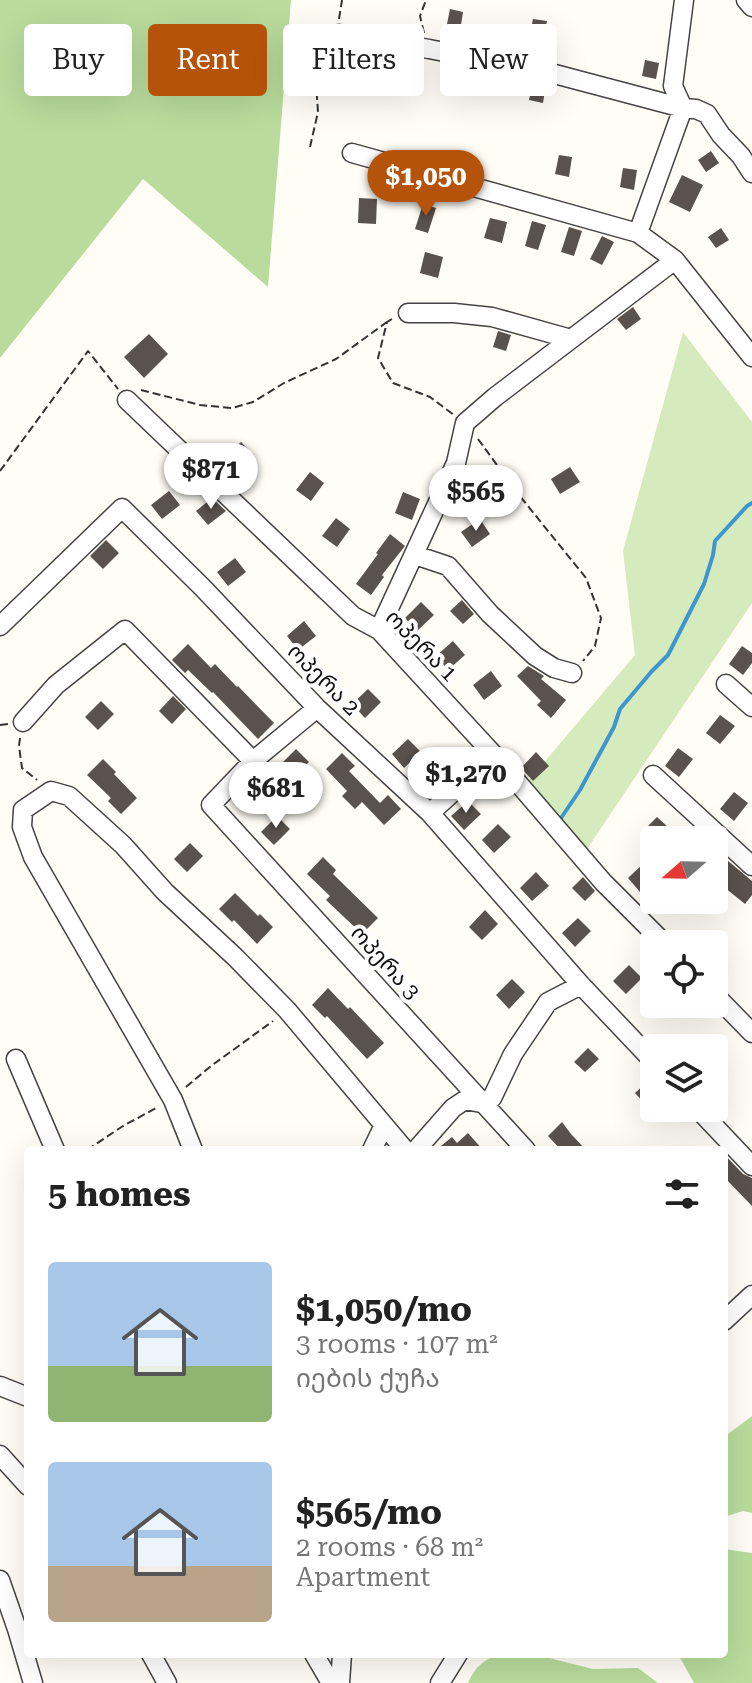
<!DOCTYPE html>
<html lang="en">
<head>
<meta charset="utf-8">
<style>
	body { margin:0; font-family:"Roboto Serif","Noto Sans Georgian",serif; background:#f2f2f2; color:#222; height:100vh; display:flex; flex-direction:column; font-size:30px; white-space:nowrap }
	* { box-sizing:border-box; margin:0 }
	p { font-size:26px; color:#767676 }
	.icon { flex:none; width:44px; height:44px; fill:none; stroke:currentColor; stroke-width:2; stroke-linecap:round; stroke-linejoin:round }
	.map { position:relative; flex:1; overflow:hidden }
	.sheet { position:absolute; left:24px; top:1146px; width:704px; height:512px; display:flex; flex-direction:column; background:#fff; border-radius:8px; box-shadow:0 8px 32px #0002 }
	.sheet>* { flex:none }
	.top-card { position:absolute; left:24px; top:24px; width:704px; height:72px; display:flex; gap:16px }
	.needle { width:52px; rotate:250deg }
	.buttons { position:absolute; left:640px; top:826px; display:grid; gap:16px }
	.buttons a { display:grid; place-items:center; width:88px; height:88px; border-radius:8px; background:#fff; box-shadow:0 8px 32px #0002; font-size:40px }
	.price { position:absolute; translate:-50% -68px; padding:0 18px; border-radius:28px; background:#fff; color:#222; font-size:26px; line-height:52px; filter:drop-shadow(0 2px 4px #0008) }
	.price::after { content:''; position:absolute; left:50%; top:48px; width:24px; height:18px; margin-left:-12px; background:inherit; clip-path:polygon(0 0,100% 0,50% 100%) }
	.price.active { background:#b45309; color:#fff }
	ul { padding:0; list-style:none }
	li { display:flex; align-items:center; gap:24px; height:200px; padding:0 24px }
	li span { display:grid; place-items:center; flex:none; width:224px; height:160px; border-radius:8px; color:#555 }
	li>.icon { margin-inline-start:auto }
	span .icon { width:96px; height:96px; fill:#fffc; stroke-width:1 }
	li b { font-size:34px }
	h2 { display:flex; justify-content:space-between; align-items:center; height:96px; padding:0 24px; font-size:34px }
	.pill { padding:0 28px; border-radius:8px; background:#fff; box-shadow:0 8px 32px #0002; font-size:28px; line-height:72px }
	.pill.active { background:#b45309; color:#fff }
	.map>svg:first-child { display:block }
	.green { fill:#d5ebbd }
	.forest { fill:#b9dc9c }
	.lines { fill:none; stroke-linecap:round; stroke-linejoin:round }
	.stream { stroke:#3f96cf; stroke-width:4 }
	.building { fill:#5a524d }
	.minor-casing { stroke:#444; stroke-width:21 }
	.path { stroke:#333; stroke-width:2; stroke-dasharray:8 4; stroke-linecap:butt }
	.minor { stroke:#fff; stroke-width:18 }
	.labels { text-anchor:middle; stroke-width:8; stroke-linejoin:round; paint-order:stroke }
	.street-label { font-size:22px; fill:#111; stroke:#fff }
</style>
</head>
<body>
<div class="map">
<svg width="752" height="1683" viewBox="0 0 752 1683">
	<rect width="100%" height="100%" fill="#fffdf5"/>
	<!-- green -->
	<path class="green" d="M683,332L752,422V603L587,849L524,786L635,655L623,551Z"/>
	<!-- forest -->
	<path class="forest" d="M0,0H291L268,287L143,179L0,358Z
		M752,1416V1513L743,1511L724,1517V1437Z
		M724,1549L752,1553V1683H694L678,1654H724Z
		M500,1654H533L593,1669L638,1668L658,1683H468C475,1667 484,1659 500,1654Z"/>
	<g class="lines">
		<!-- stream -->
		<path class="stream" d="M561,818L580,790L614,727L620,709L652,671L668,655L704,584L713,555L715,541L747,506L752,503"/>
	</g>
	<!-- building -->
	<path class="building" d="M450,9L463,12L460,31L446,29Z
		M533,19L547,21L543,41L529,38Z
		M645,60L659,63L656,79L642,76Z
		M458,71L472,73L468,93L454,90Z
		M498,75L512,77L508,95L494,93Z
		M533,81L546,84L543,103L529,100Z
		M711,151L719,163L706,172L698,160Z
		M559,155L572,157L569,177L555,174Z
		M623,168L637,170L634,190L620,187Z
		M682,175L703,185L690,212L669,202Z
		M359,198L377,199L376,224L358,223Z
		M423,204L436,208L428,233L415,229Z
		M490,218L507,222L502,243L484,238Z
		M532,221L546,225L538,250L525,246Z
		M569,227L582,231L574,256L561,252Z
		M721,228L729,240L716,248L708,237Z
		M602,236L614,242L602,265L590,259Z
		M425,252L443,257L438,278L420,273Z
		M633,307L641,319L626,330L617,319Z
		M498,331L511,335L506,351L493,347Z
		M149,334L168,354L144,378L124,357Z
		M241,442L254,455L237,471L224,457Z
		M570,467L580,482L560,494L551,479Z
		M310,472L324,483L311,501L296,490Z
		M169,491L180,505L162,519L151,505Z
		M403,492L420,499L412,520L395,513Z
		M212,498L226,511L208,525L196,511Z
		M336,518L350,529L337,547L322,536Z
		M480,519L490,534L472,547L461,532Z
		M390,534L405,546L382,575L384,577L371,595L356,584L378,554L376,553Z
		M106,540L119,553L103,569L90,556Z
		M235,558L246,572L228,586L217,572Z
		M462,600L474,614L463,624L450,611Z
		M421,602L434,615L417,631L405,618Z
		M304,621L316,636L298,650L287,636Z
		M453,641L465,655L448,670L436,656Z
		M188,644L211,668L215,664L237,687L238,686L274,723L258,739L213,692L212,693L188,670L185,673L172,660Z
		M742,646L752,653V663L743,675L729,664Z
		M528,666L544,676L541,679L566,700L551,718L537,705L541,701L517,676Z
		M491,671L502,686L484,700L473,685Z
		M368,689L381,702L365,718L352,704Z
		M173,696L186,709L172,724L159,711Z
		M101,701L114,714L98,730L85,717Z
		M720,715L735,726L720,744L706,733Z
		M408,739L421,752L404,768L392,754Z
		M678,748L693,759L679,777L665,766Z
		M296,749L309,762L293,778L280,765Z
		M536,752L549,766L533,781L521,768Z
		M342,753L355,766L349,771L380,803L388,795L401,809L384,825L362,802L355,809L342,796L347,791L326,769Z
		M103,759L116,772L114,774L137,798L121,814L108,801L111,798L87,775Z
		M734,792L748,803L734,821L720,809Z
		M468,801L481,814L464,830L451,816Z
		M277,816L290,829L274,845L261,832Z
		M657,817L670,829L660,840H648L641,833Z
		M498,824L511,837L494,853L482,840Z
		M190,843L203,856L187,872L174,859Z
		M721,855L752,881V895L745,904L714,879V864Z
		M323,857L336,870L333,874L378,918L362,934L326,900L330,896L307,874Z
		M644,863L654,873V900H678L665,912L643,889L640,892L628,878Z
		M536,872L549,886L532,901L520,888Z
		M583,877L595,891L585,901L572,888Z
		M235,893L258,916L260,914L273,927L257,944L234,920L232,922L219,909Z
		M485,910L498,924L482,940L469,927Z
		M578,918L591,931L575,947L562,933Z
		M629,965L642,978L626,994L613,981Z
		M512,979L525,992L509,1009L496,995Z
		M328,988L348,1009L350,1007L384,1043L367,1059L327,1016L325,1018L312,1005Z
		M588,1048L599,1059L585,1072L574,1062Z
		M649,1080L654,1085V1095L645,1104L635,1093Z
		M562,1122L571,1134L586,1150H561L548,1136Z
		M468,1133L483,1150H436L452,1137L457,1143Z
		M724,1154L743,1174L752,1178V1206L724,1177Z"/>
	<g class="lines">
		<!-- minor casing -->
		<g class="minor-casing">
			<path id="minor" d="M746,0L752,7
				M339,34L429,49L547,72L683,108L696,109L707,114L721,135L741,156L752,173
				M352,153L638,233L675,260L752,357
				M638,233L683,108L673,86L684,0
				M408,313H454L492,317L571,339
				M127,400L353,616L379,630L494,755L603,882L665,944
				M415,555L448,566L490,614L535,656L554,668L572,673
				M0,626L122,508L203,588L317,708L430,813L581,985L654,1062
				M379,630L456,463L465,423L495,397L675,260
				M726,684L752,707
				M317,708L253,761L211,805L526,1150
				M23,722L56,685L125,630L253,761
				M653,775L752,866
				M430,813L494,755
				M714,994L752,1033
				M16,1059L55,1150
				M697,1108L752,1166
				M193,1150L173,1100L33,857L22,827L23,810L51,791L69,796L123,845L165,892L235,957L287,1010L405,1150
				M372,1150L384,1125
				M416,1150L453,1108L465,1100L481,1103L492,1098L513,1054L548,1002L581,985
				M724,1321L752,1295
				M0,1386L28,1397
				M0,1455L28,1486
				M0,1580L17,1629L33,1683
				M151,1654L167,1683
				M314,1654L331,1683
				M340,1683L342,1654
				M440,1683L458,1654"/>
		</g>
		<!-- path -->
		<path class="path" d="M339,19L342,0
			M424,33L420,16L426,0
			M310,147L318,112L316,83L332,47
			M392,319L387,322L378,358L393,383L430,397L454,415
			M141,390L200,405L232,408L253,402L284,383L336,359L387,322
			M478,439L519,495L586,578L601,618L595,646L583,661
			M0,471L88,351L118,389
			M0,725L9,724
			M20,738L19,746L22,768L37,780
			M186,1087L211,1066L273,1021
			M87,1150L123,1126L158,1107"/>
		<!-- minor -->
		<use href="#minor" class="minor"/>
	</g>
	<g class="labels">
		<!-- street labels -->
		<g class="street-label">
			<text transform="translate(422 645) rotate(45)" y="8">ოპერა 1</text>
			<text transform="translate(324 679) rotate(45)" y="8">ოპერა 2</text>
			<text transform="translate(386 962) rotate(48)" y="8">ოპერა 3</text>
		</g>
	</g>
</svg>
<div class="buttons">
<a><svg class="needle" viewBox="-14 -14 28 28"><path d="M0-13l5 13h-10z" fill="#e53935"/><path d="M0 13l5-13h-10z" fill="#767676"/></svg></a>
<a><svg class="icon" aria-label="locate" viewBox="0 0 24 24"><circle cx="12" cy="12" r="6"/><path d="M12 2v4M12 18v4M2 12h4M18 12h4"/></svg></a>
<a><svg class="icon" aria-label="layers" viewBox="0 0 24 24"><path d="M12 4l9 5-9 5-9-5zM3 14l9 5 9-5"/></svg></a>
</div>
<b class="price active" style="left:426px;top:218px">$1,050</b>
<b class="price" style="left:211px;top:511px">$871</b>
<b class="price" style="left:476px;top:533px">$565</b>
<b class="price" style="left:466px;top:815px">$1,270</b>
<b class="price" style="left:276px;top:830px">$681</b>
<div class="top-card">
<a class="pill">Buy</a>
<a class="pill active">Rent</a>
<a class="pill">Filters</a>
<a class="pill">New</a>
</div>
<section class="sheet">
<h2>5 homes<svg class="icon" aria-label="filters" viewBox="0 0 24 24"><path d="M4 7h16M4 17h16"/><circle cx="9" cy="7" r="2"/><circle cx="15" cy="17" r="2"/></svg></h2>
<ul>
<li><span style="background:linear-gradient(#a9c7e8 65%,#8fb573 0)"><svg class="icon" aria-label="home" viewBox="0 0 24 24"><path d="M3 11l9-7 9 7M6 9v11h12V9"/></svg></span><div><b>$1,050/mo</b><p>3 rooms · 107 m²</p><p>იების ქუჩა</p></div></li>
<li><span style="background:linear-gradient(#a9c7e8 65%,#b9a48a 0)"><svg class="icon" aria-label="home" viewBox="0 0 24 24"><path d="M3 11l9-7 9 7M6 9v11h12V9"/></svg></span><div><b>$565/mo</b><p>2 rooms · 68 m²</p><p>Apartment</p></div></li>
</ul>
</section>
</div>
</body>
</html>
